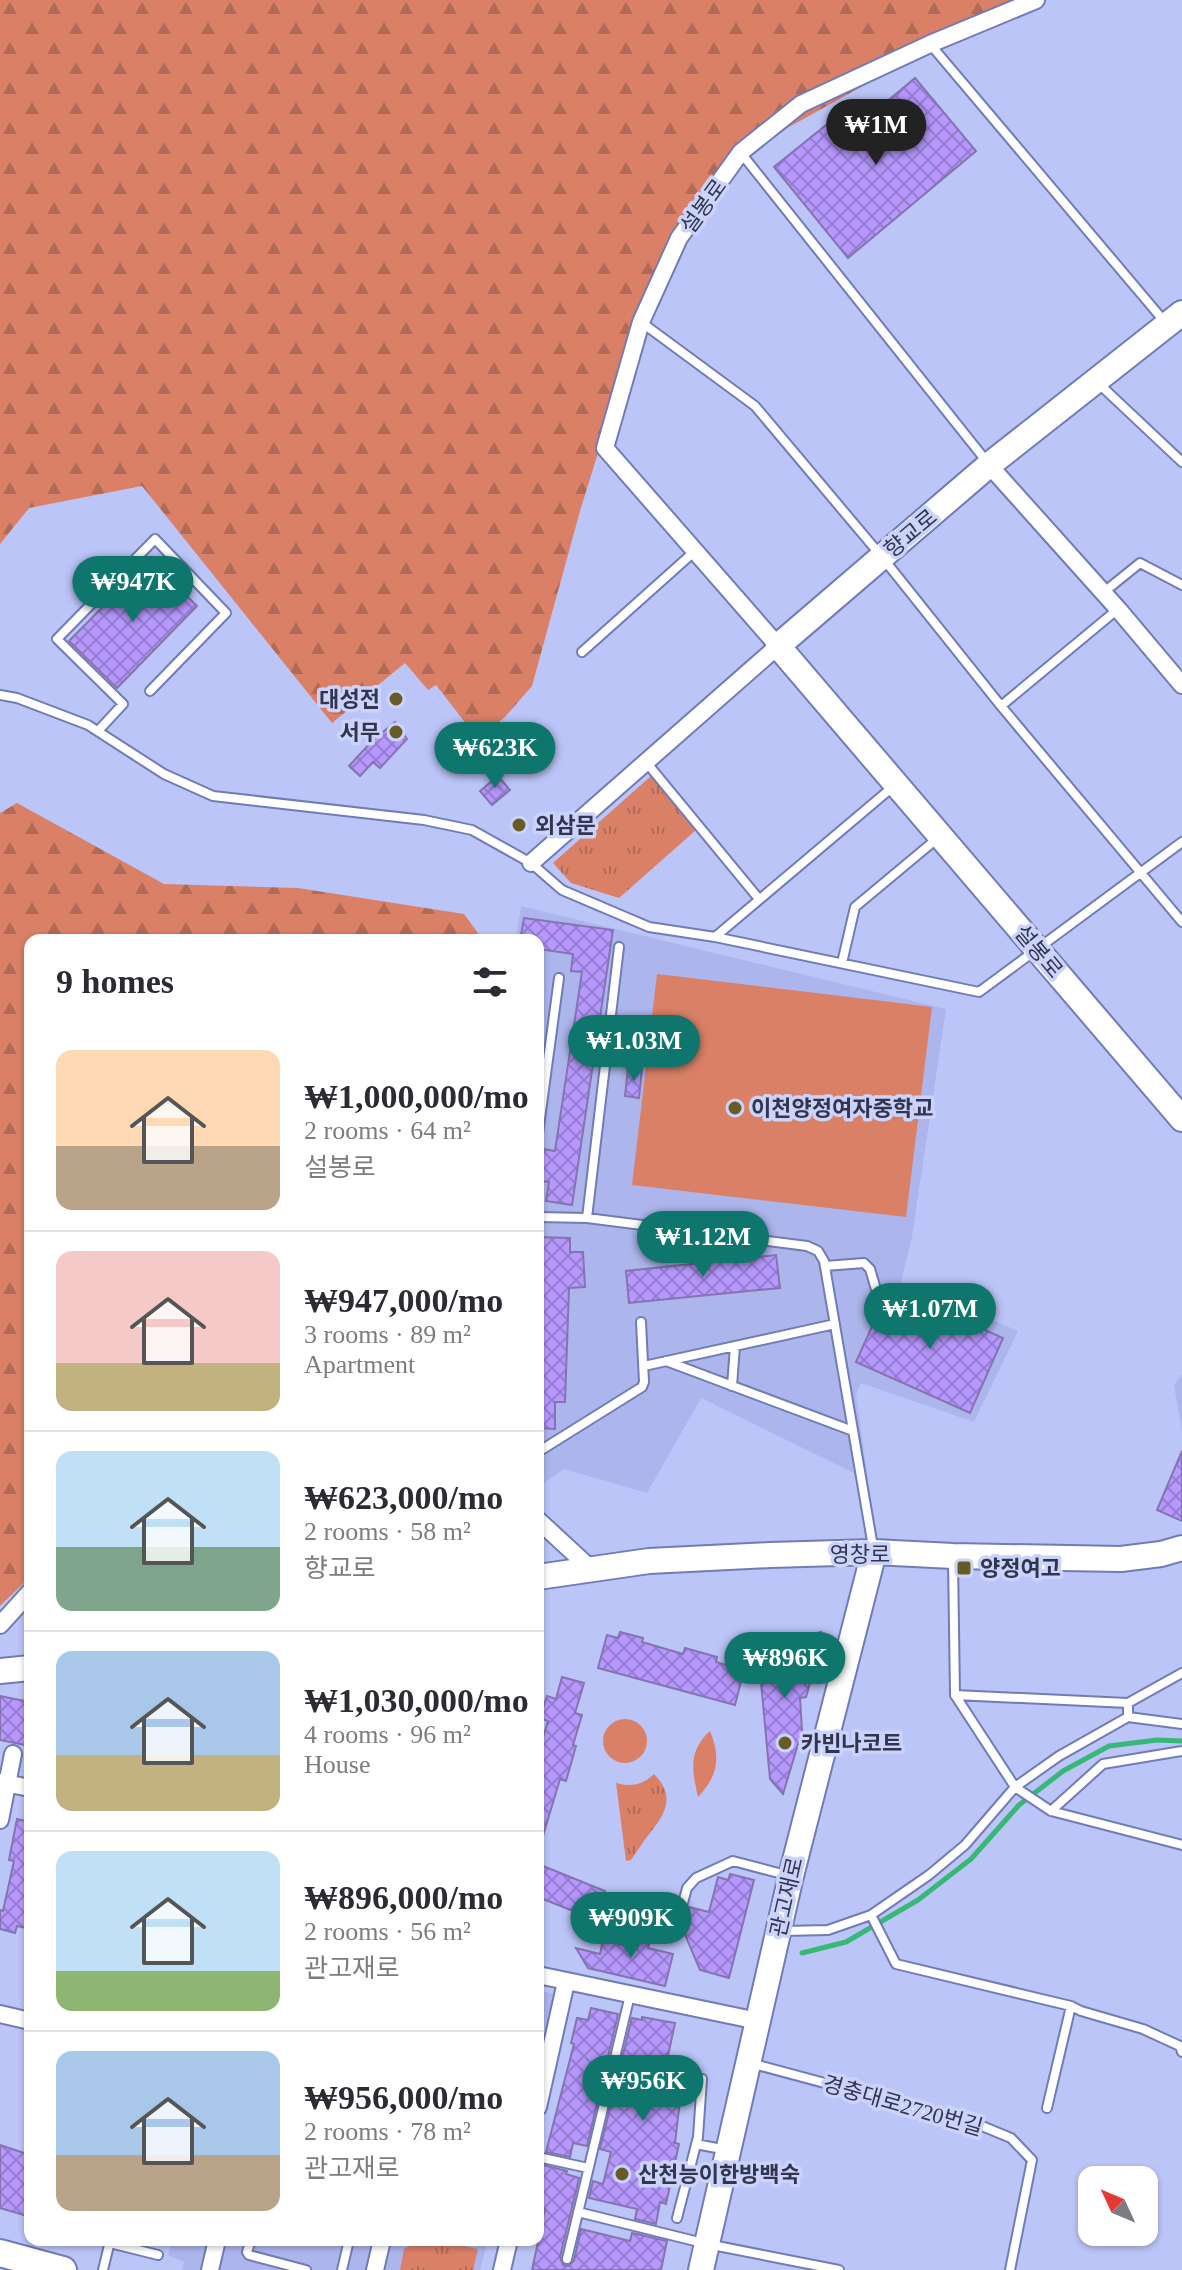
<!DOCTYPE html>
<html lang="en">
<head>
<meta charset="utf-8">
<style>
	body { margin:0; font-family:"Times New Roman","Noto Sans KR",serif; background:#f7f7f7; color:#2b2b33; height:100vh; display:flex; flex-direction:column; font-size:30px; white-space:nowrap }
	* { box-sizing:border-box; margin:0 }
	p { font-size:26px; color:#7c7c81 }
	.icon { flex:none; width:44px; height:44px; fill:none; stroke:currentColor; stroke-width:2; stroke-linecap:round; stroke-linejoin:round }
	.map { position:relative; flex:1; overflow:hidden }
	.drawer { position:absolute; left:24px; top:934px; width:520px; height:1312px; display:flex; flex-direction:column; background:#fff; border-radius:16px; box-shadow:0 2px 6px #0004 }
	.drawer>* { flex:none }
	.needle { width:52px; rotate:314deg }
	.buttons { position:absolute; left:1078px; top:2166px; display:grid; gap:16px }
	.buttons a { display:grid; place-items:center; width:80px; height:80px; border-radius:16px; background:#fff; box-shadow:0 2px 6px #0004; font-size:40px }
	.price { position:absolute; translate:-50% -68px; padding:0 18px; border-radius:28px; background:#0f766e; color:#fff; font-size:26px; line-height:52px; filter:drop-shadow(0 2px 4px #0008) }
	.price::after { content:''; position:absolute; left:50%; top:48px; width:24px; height:18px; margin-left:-12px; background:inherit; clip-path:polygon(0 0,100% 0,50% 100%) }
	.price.selected { background:#222; color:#fff }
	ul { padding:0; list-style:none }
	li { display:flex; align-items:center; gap:24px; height:200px; padding:0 32px }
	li+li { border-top:2px solid #e1e1e2 }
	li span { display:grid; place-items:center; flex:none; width:224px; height:160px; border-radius:16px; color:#555 }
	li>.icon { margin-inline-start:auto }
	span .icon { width:96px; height:96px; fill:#fffc; stroke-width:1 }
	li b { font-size:34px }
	h2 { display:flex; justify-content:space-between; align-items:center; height:96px; padding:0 32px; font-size:34px }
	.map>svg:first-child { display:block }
	.built { fill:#acb6ec }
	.grass { fill:#da8067 }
	.forest { fill:url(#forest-firs) }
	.park { fill:url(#park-tufts) }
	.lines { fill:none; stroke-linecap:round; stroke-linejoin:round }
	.stream { stroke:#38b877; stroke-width:5 }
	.building { fill:url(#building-cross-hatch); stroke:#8574af; stroke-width:2 }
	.lane-casing { stroke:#717bb5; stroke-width:12 }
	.street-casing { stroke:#717bb5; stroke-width:20 }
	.secondary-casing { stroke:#717bb5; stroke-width:28 }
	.primary-casing { stroke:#717bb5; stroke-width:30 }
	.lane { stroke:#fff; stroke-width:8 }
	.street { stroke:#fff; stroke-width:16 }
	.secondary { stroke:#fff; stroke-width:24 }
	.primary { stroke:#fff; stroke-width:26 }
	.poi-dot { fill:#675c28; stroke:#ccd3fa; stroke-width:3 }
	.labels { text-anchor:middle; stroke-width:7; stroke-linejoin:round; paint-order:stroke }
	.street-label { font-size:22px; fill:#31354e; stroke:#ccd3fa }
	.poi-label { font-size:22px; font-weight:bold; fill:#31354e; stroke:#ccd3fa; text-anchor:start }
</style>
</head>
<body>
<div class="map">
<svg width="1182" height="2270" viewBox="0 0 1182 2270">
	<defs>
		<pattern id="forest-firs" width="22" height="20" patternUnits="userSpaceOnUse" patternTransform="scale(2)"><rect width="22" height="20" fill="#da8067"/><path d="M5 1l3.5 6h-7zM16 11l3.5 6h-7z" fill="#b16a57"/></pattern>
		<pattern id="park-tufts" width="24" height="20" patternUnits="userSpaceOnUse" patternTransform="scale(2)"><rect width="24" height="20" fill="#da8067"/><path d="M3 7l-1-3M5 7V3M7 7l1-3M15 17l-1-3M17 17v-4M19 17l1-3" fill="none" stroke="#b16a57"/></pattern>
		<pattern id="building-cross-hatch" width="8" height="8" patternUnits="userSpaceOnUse" patternTransform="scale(2)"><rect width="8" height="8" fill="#b798fe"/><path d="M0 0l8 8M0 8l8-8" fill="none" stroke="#957dd0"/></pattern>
	</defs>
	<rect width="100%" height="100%" fill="#bcc5f8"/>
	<!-- built -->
	<path class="built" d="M521,906L946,1009L912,1237L901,1282L1018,1331L974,1422L861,1383L856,1394L868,1480L701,1398L647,1493L564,1469L538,1487V940H516Z
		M1182,1374V1432L1174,1385Z
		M538,1990L554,1994L538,2054Z
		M172,2240H488L480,2270H182L184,2262L168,2255Z"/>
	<!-- grass -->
	<path class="grass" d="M657,974L932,1007L906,1217L632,1185Z
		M603 1741a22 22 0 1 1 44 0a22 22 0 1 1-44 0Z
		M710,1731C721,1757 718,1776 698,1797C692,1770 688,1751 710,1731Z"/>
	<!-- forest -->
	<path class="forest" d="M0,0H1018L789,127L717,179L638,324L580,511L532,686L505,717L478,739L436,685L428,690L405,663L332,723L142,486L29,508L0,544Z
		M17,803L164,884L298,888L464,914L483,940H30V1577L0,1606V813Z"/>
	<!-- park -->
	<path class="park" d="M651,776L696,830L619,898L571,883L553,863Z
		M654,1774C678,1798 663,1817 646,1838C641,1845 636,1853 631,1860L626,1861L616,1783C631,1787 643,1785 654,1774Z
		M420,2240H437L478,2249L473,2270H400L404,2249Z"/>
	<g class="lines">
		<!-- stream -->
		<path class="stream" d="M802,1953L846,1942L918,1900L971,1859L1019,1805L1063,1771L1109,1746L1157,1740L1182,1741"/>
	</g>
	<!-- building -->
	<path class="building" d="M915,78L976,151L848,258L774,167L830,122L851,147L879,123L872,114Z
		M150,559L197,606L117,688L69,641Z
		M395,722L407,739L380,768L373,762L360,776L349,766L372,741Z
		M498,776L510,790L492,805L480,791Z
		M524,918L613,930L572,1205L546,1201L549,1182L538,1181L543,1149L555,1151L582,972L571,971L573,954L538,949V940H520Z
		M628,1068L642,1069L639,1098L625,1096Z
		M538,1237L570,1238V1252H583L585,1287L569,1288L565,1402H555V1429L538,1428Z
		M776,1255L780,1288L629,1303L626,1271Z
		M898,1291L1003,1338L970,1413L856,1362L885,1297L894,1301Z
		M1182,1451V1521L1157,1510Z
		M620,1632L643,1638L642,1642L683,1654L685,1648L717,1657L716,1662L744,1670L735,1705L598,1668L607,1635L618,1638Z
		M821,1632L815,1666L806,1697L800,1698L802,1731L783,1794L770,1779L758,1650Z
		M562,1677L584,1683L575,1713L582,1715L573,1745L576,1746L566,1781L560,1779L542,1839L538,1838V1754L548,1721L540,1718L547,1696L556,1699Z
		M0,1696L30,1702V1746L0,1740Z
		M17,1819L30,1822V1929L17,1926L15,1933L0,1929V1910L3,1911L14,1861L9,1860Z
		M538,1864L605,1891L593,1919L538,1897Z
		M730,1874L754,1880L729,1978L700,1970L683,1930L689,1907L709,1912L718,1877L728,1880Z
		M633,1929L652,1933L648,1948L673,1954L665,1986L588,1968L576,1948L600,1954L603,1940L629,1946Z
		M591,2008L618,2014L587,2146L573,2143L570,2157L546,2152L574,2044L571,2043L577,2018L588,2020Z
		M642,2017L675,2023L666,2065L684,2067L675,2143L679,2144L666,2204L660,2202L656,2224L635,2219L637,2209L589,2198L593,2181L603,2184L611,2152L600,2149L632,2018L642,2020Z
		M0,2145L30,2155V2217L0,2208Z
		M543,2165L567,2171L566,2174L579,2178L560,2257L563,2265L568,2266L574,2261L581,2229L630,2241L632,2233L667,2241L661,2270H532L545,2209L538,2208V2185Z"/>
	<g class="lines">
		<!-- lane casing -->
		<g class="lane-casing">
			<path id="lane" d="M930,44L1164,321
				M741,153L987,462
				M641,322L755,406L882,557L1001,706L1182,922
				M1097,382L1182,462
				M1104,592L1140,563L1182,585
				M582,652L695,551
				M0,695L17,698L88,725L164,774L213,796L424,820L472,830L531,863L562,890L649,927L715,937L979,992L1182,842
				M1001,706L1118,609
				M98,731L123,704L57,639L155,539L226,613L150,691
				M646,762L759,899
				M715,937L895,785
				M842,963L855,907L939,837
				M538,1134L559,978
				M538,1217L587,1218L807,1246L818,1251L824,1261L873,1547
				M587,1218L619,947
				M825,1266L864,1263L870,1269L878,1296
				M666,1361L853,1431
				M644,1366L835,1324
				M732,1386L735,1346
				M538,1452L642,1387L644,1382L641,1322
				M953,1560L955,1695L1015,1787L1051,1811L1182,1845
				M955,1695L1128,1703L1182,1673
				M1128,1717L1182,1724
				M1051,1811L1103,1764L1182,1751
				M871,1915L896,1964L1071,2006L1047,2108
				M783,1931L828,1930L871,1915L929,1875L965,1845L1015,1787L1059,1756L1128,1717V1703
				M675,1932L687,1888L696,1878L733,1861L786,1875
				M1071,2006L1081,2011L1143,2029L1180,2046L1182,2052
				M750,2063L977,2124L1011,2138L1032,2160L1010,2270
				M696,2144L727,2150
				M538,2157L588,2168
				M578,2212L707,2244L839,2270
				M677,2218L698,2137L702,2079
				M251,2240L247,2252L249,2255L306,2270
				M110,2243L158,2255
				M567,2259L630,1995
				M103,2270L110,2241
				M342,2270L349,2240"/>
		</g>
		<!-- street casing -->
		<g class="street-casing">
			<path id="street" d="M989,465L1118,609L1182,685
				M531,863L778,646L605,448L641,322L679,238L741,152L801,104L930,44L1036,0
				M538,1520L590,1568
				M0,1625L30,1592
				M0,1782L30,1788
				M0,1820L13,1754
				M538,1975L758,2021
				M0,2014L30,2021
				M538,2107L566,1982
				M210,2270L217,2240
				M375,2270L382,2240
				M502,2270L509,2240"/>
		</g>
		<!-- secondary casing -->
		<g class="secondary-casing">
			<path id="secondary" d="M1182,313L989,465L778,646L1182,1119
				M538,1577L649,1561L770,1555L874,1552L953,1556L1121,1559L1161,1554L1182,1548
				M0,1671L30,1668
				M701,2270L791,1876L874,1552"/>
		</g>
		<!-- primary casing -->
		<g class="primary-casing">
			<path id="primary" d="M0,2253L63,2270"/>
		</g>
		<!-- lane -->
		<use href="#lane" class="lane"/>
		<!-- street -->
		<use href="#street" class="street"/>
		<!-- secondary -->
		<use href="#secondary" class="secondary"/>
		<!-- primary -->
		<use href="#primary" class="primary"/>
	</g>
	<!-- markers -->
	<g class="poi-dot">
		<circle cx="396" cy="699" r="8"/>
		<circle cx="396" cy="732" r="8"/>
		<circle cx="519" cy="825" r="8"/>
		<circle cx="735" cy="1108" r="8"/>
		<rect x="956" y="1560" width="16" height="16" rx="4"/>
		<circle cx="785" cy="1743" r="8"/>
		<circle cx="622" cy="2174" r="8"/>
	</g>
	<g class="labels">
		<!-- street labels -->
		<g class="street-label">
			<text transform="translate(703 206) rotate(-54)" y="8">설봉로</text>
			<text transform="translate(910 533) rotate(-40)" y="8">향교로</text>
			<text transform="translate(1039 951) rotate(50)" y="8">설봉로</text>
			<text x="860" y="1562">영창로</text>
			<text transform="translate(786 1897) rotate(-77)" y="8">관고재로</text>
			<text transform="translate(903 2105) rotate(16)" y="8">경충대로2720번길</text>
		</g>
		<!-- poi labels -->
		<g class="poi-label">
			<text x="380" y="707" text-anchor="end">대성전</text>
			<text x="380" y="740" text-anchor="end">서무</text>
			<text x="535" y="833">외삼문</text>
			<text x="751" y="1116">이천양정여자중학교</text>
			<text x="980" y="1576">양정여고</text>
			<text x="801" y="1751">카빈나코트</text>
			<text x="638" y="2182">산천능이한방백숙</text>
		</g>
	</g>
</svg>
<div class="buttons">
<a><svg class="needle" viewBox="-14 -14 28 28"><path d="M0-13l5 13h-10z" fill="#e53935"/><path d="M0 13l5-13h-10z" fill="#7c7c81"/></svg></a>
</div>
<b class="price selected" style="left:876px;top:167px">₩1M</b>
<b class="price" style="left:133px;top:624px">₩947K</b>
<b class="price" style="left:495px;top:790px">₩623K</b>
<b class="price" style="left:634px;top:1083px">₩1.03M</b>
<b class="price" style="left:703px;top:1279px">₩1.12M</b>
<b class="price" style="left:930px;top:1351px">₩1.07M</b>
<b class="price" style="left:785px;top:1700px">₩896K</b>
<b class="price" style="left:631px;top:1960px">₩909K</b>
<b class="price" style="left:643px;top:2123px">₩956K</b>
<section class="drawer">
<h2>9 homes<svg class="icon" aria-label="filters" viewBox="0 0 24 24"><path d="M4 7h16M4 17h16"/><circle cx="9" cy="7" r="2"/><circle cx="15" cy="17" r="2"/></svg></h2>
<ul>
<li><span style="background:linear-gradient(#ffd9b3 60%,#b9a48a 0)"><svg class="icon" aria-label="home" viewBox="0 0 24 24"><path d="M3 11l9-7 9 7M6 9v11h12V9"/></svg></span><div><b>₩1,000,000/mo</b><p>2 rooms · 64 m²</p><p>설봉로</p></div></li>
<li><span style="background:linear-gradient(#f6c9c9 70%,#c2b280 0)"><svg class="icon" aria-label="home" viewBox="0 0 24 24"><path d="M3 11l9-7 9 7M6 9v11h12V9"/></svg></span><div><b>₩947,000/mo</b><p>3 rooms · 89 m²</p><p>Apartment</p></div></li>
<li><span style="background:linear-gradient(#bfe0f5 60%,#7fa58c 0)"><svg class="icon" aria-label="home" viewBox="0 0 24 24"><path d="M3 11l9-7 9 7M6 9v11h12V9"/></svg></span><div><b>₩623,000/mo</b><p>2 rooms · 58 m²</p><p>향교로</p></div></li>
<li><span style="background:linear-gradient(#a9c7e8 65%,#c2b280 0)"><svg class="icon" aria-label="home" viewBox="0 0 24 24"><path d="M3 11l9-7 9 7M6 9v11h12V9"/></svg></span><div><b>₩1,030,000/mo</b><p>4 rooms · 96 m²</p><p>House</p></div></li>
<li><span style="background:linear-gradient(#bfe0f5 75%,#8fb573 0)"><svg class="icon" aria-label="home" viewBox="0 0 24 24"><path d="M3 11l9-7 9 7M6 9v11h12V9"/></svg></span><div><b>₩896,000/mo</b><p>2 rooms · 56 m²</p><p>관고재로</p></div></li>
<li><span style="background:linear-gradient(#a9c7e8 65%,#b9a48a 0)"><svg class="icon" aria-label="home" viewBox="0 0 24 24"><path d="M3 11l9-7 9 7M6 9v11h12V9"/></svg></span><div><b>₩956,000/mo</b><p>2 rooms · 78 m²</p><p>관고재로</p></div></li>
</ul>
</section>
</div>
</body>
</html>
